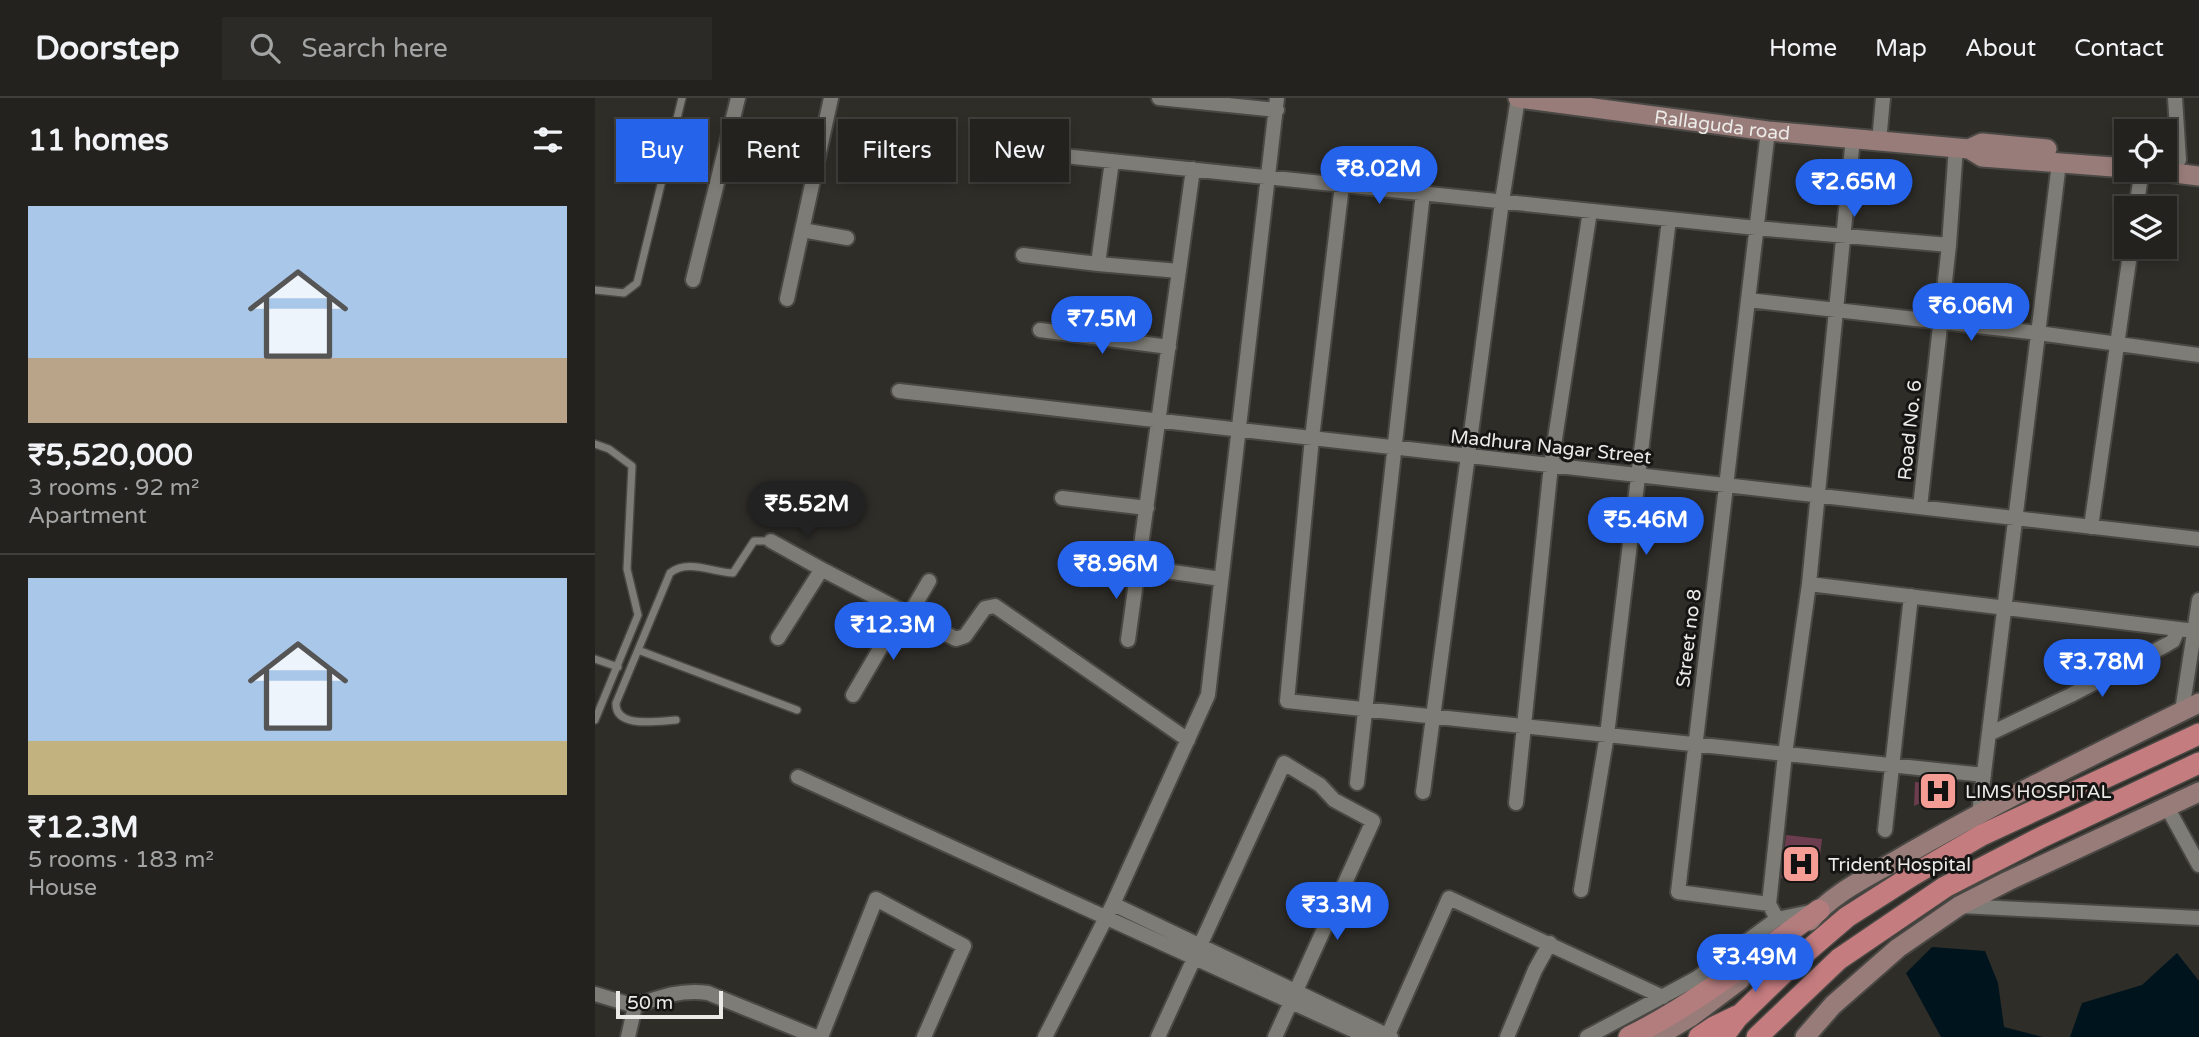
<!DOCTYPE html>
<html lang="en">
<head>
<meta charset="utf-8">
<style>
	body { margin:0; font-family:"Varela Round",sans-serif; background:#2b2a27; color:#f1f3f6; height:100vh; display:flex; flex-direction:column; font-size:26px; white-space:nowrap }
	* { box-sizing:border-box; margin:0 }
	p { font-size:23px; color:#a3a4a4 }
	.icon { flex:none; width:38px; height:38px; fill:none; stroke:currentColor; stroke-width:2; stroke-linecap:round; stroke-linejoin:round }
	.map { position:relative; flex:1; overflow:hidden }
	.side { display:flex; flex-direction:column; background:#23221e; width:595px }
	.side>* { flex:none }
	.guide { position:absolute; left:21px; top:21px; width:665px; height:63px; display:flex; gap:14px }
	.fabs { position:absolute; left:1519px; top:21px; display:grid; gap:14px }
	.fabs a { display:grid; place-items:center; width:63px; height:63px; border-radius:0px; background:#23221e; box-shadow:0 4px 10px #0003,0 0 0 2px #403f3c; font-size:35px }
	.scale { position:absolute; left:21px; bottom:18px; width:107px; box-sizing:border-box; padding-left:7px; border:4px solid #ebeae7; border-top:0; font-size:19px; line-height:24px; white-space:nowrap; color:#ebeae7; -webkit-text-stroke:5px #161513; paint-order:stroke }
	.price { position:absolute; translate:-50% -60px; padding:0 16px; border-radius:24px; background:#2563eb; color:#fff; font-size:23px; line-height:46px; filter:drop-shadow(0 2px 4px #0008) }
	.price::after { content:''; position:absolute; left:50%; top:42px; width:21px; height:16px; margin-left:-10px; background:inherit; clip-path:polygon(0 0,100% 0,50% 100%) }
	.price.current { background:#222; color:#fff }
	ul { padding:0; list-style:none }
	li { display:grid; align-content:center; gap:14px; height:371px; padding:0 28px }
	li+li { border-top:2px solid #403f3c }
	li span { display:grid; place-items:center; height:217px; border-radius:0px; color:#555 }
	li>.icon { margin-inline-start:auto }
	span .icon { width:126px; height:126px; fill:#fffc; stroke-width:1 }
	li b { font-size:30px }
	h2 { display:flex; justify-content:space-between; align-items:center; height:84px; padding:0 28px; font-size:30px }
	.tag { padding:0 24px; border-radius:0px; background:#23221e; box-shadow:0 4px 10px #0003,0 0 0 2px #403f3c; font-size:24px; line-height:63px }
	.tag.current { background:#2563eb; color:#fff }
	header { display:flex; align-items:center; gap:42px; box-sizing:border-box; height:98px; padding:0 35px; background:#23221e; border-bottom:2px solid #403f3c }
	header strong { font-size:33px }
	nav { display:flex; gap:38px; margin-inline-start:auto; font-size:24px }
	.search { width:490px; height:63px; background:#2b2a27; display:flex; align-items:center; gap:18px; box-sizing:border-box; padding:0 24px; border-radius:0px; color:#a3a4a4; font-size:26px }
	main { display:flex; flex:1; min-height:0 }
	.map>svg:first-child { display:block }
	.water { fill:#00141e }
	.building { fill:#6b3d4e }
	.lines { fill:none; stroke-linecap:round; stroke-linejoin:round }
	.service-casing { stroke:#4a4844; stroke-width:10 }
	.minor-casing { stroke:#4a4844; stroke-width:18 }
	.secondary-casing { stroke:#4a4844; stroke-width:23 }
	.primary-casing { stroke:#4a4844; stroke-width:24 }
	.trunk-casing { stroke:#4a4844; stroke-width:24 }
	.service { stroke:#7e7c76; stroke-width:7 }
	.minor { stroke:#7e7c76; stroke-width:14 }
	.secondary { stroke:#987c79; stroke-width:19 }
	.primary { stroke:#b37c7d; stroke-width:21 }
	.trunk { stroke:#c47c7f; stroke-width:21 }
	.labels { text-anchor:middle; stroke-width:6; stroke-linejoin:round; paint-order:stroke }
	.street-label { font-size:19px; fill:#ebeae7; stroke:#161513 }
	.poi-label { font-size:19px; fill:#ebeae7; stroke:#161513; text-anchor:start }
</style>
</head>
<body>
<header>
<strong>Doorstep</strong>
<div class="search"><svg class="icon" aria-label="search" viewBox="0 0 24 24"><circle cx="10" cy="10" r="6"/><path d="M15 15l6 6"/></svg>Search here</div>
<nav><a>Home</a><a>Map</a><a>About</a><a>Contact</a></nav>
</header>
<main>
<section class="side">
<h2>11 homes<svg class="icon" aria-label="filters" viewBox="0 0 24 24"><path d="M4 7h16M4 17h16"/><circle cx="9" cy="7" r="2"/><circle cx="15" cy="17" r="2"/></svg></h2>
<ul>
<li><span style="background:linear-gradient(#a9c7e8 70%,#b9a48a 0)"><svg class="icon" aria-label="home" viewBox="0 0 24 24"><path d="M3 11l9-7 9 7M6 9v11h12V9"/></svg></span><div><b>₹5,520,000</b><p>3 rooms · 92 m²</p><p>Apartment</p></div></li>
<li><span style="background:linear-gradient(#a9c7e8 75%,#c2b280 0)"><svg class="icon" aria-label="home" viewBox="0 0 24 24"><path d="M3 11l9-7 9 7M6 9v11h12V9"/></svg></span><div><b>₹12.3M</b><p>5 rooms · 183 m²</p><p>House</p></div></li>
</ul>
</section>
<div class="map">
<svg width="1604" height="939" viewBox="0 0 1604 939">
	<rect width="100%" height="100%" fill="#2f2d28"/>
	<!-- water -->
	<path class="water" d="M1337,849L1390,853L1403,885L1409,929L1448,939H1346L1311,875Z
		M1582,855L1604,883V939H1475L1487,905L1547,887Z"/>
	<!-- building -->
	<path class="building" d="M1320,684L1345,685L1352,692L1319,708Z
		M1191,737L1227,741L1222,784L1186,780Z"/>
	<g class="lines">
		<!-- service casing -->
		<g class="service-casing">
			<path id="service" d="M0,192L29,195L42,185L87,0
				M0,346L14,351L37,368L32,471L43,517L0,622
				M175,443H159L138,475C117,474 92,461 75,475L43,552L202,612
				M43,552L21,605C20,631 63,623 81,622
				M0,561L23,569"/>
		</g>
		<!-- minor casing -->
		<g class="minor-casing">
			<path id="minor" d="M564,0L682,12
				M1580,0L1584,62
				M1173,33L1083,794L1174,806
				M1284,44L1288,0
				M411,52L1161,130L1354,147
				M517,63L503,166L584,173
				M747,87L717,340L692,603L1389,677
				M1541,110L1547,72
				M207,132L252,140
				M428,157L503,166
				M98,182L143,0
				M192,201L236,0
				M1153,202L1443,235L1604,257
				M445,232L574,249
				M304,293L1604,441
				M467,400L552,410
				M1325,409L1354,147L1361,49
				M1496,429L1536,149
				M176,443L230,473
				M543,469L626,481
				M1214,486L1600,533
				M314,517L334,483
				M183,540L225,474L230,473L361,541L370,538L390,510L400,508L593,642
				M533,542L598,71
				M258,597L307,513
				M1587,613L1604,502
				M1394,636L1476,597L1571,547L1578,543L1583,531
				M203,679L773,939
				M762,685L828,95
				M828,694L907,103L923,0
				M921,705L956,367L995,113
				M1572,709L1604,767
				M1384,716L1464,65
				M1290,732L1316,498
				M986,792L1012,637L1074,121
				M518,806L796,939
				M1366,808L1604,820
				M1182,821L1174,806L1190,656L1214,486L1258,40
				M0,896L40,908
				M33,939L40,908C65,899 86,891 113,895L221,939
				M226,939L281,801L369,848L329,939
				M450,939L518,806L613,597L682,0
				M563,939L689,665L725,687L739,702L778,723L680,939
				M792,939L854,800L1068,899
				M912,939L940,872L955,845
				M992,939L1102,880L1182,821L1215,814"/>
		</g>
		<!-- secondary casing -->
		<g class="secondary-casing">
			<g id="secondary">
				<path id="s1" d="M923,0L1173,33L1374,51L1387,59L1531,70"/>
				<path d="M1374,51L1387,45L1452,51"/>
				<path d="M1555,72L1604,78"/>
				<path d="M1215,823C1236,796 1273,779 1302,762C1400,705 1502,655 1604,605"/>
				<path d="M1062,939L1097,918L1145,882"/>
				<path d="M1210,939L1238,907L1303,850L1364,808L1413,783L1604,694"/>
			</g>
		</g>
		<!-- primary casing -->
		<g class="primary-casing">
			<path id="primary" d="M1034,939C1103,905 1162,857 1224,812"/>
		</g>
		<!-- trunk casing -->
		<g class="trunk-casing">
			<path id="trunk" d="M1104,939L1119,929L1142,918
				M1128,939L1142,920L1203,861L1252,819L1318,777L1387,737L1604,636
				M1162,939L1244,861L1350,789L1447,739L1604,665"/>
		</g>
		<!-- service -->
		<use href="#service" class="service"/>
		<!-- minor -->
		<use href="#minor" class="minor"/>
		<!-- secondary -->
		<use href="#secondary" class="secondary"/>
		<!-- primary -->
		<use href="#primary" class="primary"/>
		<!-- trunk -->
		<use href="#trunk" class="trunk"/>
	</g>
	<!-- icons -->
	<defs>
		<g id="hospital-square" transform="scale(2.0125)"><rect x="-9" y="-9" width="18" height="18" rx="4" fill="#f59c94" stroke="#161513"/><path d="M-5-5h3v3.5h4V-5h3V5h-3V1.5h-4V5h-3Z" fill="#111"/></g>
	</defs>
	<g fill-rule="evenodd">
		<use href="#hospital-square" x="1343" y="693"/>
		<use href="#hospital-square" x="1206" y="766"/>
	</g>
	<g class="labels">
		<!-- street labels -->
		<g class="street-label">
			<text dy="7" stroke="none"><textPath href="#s1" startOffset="206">Rallaguda road</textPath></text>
			<text transform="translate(1314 332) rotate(-84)" y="7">Road No. 6</text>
			<text transform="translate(956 348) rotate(6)" y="7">Madhura Nagar Street</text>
			<text transform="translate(1093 540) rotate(-83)" y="7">Street no 8</text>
		</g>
		<!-- poi labels -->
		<g class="poi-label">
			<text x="1370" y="700">LIMS HOSPITAL</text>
			<text x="1233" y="773">Trident Hospital</text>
		</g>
	</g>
</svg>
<div class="fabs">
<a><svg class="icon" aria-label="locate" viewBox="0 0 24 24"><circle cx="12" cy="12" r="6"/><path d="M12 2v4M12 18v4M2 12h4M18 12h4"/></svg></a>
<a><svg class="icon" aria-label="layers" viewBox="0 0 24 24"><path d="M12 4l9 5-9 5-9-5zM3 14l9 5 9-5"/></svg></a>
</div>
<div class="scale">50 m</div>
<b class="price" style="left:784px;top:108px">₹8.02M</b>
<b class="price" style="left:1259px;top:121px">₹2.65M</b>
<b class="price" style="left:1376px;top:245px">₹6.06M</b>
<b class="price" style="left:507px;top:258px">₹7.5M</b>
<b class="price current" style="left:212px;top:443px">₹5.52M</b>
<b class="price" style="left:1051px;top:459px">₹5.46M</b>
<b class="price" style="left:521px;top:503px">₹8.96M</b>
<b class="price" style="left:298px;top:564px">₹12.3M</b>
<b class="price" style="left:1507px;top:601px">₹3.78M</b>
<b class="price" style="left:742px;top:844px">₹3.3M</b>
<b class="price" style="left:1160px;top:896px">₹3.49M</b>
<div class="guide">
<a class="tag current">Buy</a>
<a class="tag">Rent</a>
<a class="tag">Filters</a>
<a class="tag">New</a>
</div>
</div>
</main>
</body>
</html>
